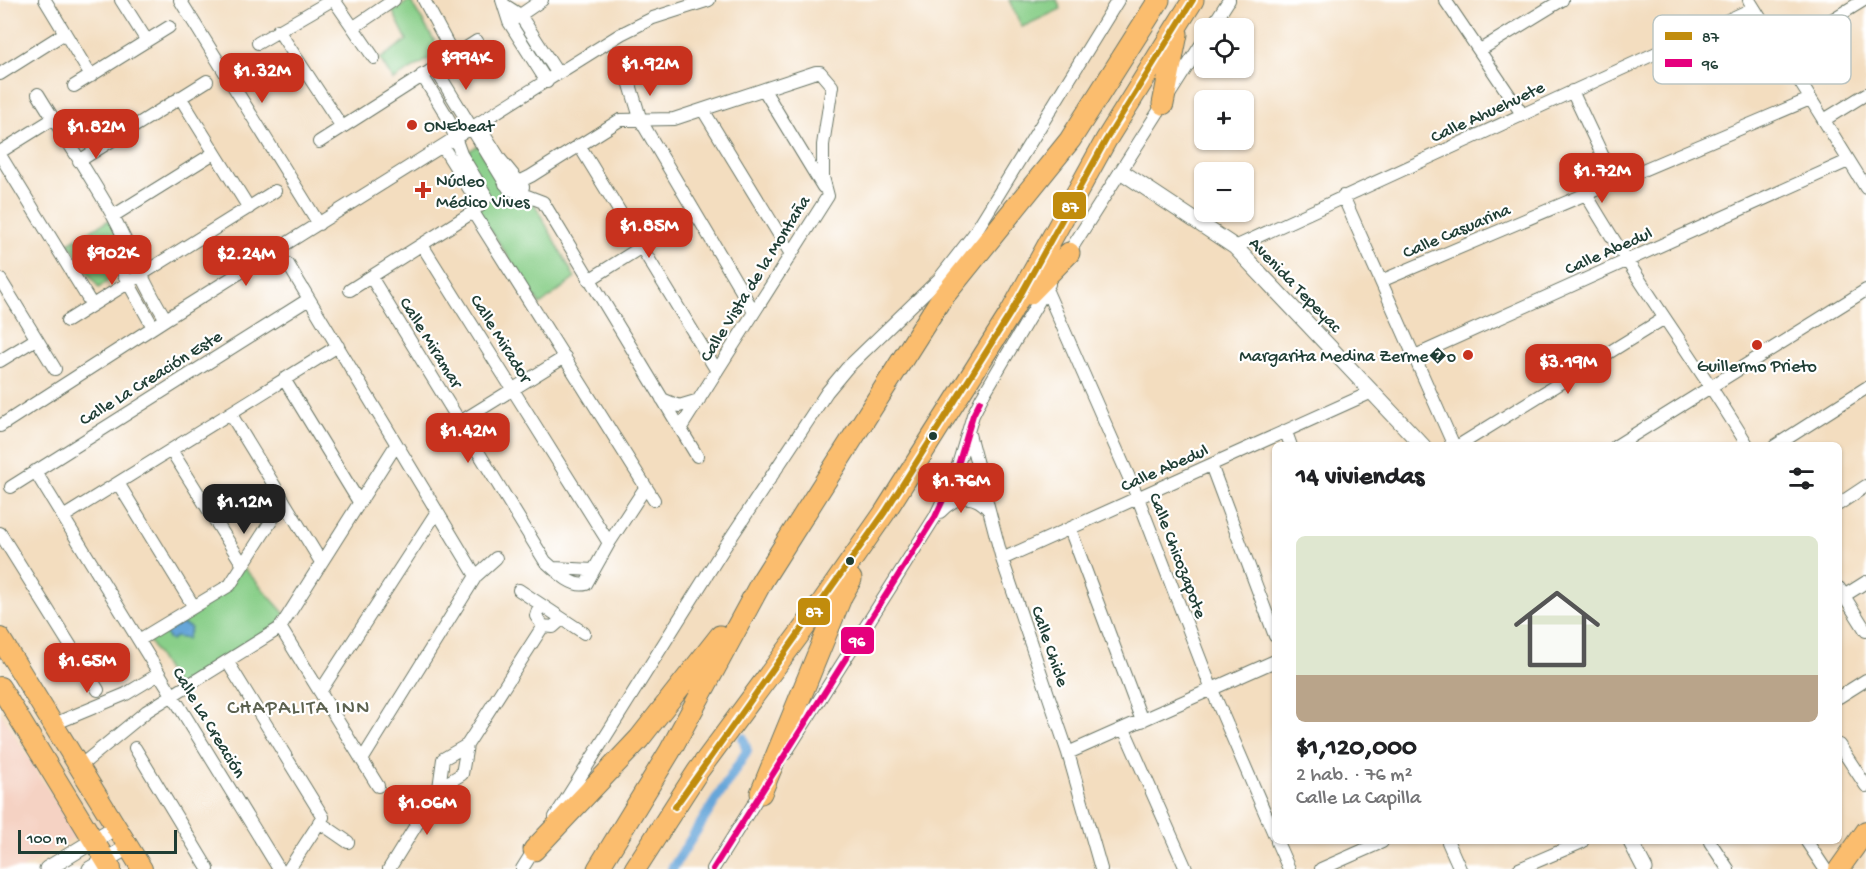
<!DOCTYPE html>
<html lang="es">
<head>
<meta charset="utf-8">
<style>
	body { margin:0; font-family:"Gochi Hand",sans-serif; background:#f2f2f2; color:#202124; height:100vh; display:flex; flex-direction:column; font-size:22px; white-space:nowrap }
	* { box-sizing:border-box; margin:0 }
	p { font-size:20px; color:#757577 }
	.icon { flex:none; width:33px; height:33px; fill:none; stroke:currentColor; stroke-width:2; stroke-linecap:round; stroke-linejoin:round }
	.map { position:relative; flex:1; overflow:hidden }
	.side { position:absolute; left:1272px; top:442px; width:570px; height:402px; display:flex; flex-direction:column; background:#fff; border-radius:9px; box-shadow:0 2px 4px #0004 }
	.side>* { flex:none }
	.fabs { position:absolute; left:1194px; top:18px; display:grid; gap:12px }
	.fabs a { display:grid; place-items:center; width:60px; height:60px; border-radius:9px; background:#fff; box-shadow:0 2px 4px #0004; font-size:30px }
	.scale { position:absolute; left:18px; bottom:15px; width:159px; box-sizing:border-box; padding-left:6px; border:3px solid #1f3d34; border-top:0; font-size:16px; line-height:21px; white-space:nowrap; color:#1f3d34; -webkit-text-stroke:4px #fff; paint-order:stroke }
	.price { position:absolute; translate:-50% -51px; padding:0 14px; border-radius:12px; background:#c8321e; color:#fff; font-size:20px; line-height:39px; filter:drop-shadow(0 2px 3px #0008) }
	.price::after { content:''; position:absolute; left:50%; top:36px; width:18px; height:14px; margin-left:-9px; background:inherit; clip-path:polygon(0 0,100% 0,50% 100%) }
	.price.current { background:#222; color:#fff }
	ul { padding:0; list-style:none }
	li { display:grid; align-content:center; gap:12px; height:318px; padding:0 24px }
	li span { display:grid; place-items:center; height:186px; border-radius:9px; color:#555 }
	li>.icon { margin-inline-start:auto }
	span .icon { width:108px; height:108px; fill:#fffc; stroke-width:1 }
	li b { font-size:26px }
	h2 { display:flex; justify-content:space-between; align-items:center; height:72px; padding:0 24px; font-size:26px }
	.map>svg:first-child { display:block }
	.built { fill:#f5d2c3 }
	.green { fill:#89cf89; stroke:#54865e; stroke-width:1.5 }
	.water { fill:#66a6d9; stroke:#427286; stroke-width:1.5 }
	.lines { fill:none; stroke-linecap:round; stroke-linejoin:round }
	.canal { stroke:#66a6d9; stroke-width:10 }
	.minor-casing { stroke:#697565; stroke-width:14 }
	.tertiary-casing { stroke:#697565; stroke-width:17 }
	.primary-casing { stroke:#697565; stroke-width:22 }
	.trunk-casing { stroke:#697565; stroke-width:23 }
	.minor { stroke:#fff; stroke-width:12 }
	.tertiary { stroke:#fff; stroke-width:15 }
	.primary { stroke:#fbbd6e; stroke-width:20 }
	.trunk { stroke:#fbbd6e; stroke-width:21 }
	.bus-1-casing { stroke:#fff; stroke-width:10 }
	.bus-2-casing { stroke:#fff; stroke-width:10 }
	.bus-1 { stroke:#c18c0d; stroke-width:6 }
	.bus-2 { stroke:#e5007d; stroke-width:6 }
	.poi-dot { fill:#c8321e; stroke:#fff; stroke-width:2 }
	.bus-dot { fill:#1f3d34; stroke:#fff; stroke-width:2 }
	.labels { text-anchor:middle; stroke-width:4.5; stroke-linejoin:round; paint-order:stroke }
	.street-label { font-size:18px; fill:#1f3d34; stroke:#fff }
	.poi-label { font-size:18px; fill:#1f3d34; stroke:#fff; text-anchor:start }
	.neighbourhood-label { font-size:20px; letter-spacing:1.5px; fill:#5c6250; stroke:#fff }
	.key { fill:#fff; stroke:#bcc5c2; stroke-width:1.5 }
	.key-label { font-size:16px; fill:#1f3d34 }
	.line-badge { stroke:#fff; stroke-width:2 }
	.badge-label { font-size:16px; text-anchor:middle; font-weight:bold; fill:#fff }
</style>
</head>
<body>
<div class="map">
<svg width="1866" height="869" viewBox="0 0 1866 869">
	<rect width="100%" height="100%" fill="#fff"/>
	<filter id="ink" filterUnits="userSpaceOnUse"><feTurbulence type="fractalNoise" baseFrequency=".0167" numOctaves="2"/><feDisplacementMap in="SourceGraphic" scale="12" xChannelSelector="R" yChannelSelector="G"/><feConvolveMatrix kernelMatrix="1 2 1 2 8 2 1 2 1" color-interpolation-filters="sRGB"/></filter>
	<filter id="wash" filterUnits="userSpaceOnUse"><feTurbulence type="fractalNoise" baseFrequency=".008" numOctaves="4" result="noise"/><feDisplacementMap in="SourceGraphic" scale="24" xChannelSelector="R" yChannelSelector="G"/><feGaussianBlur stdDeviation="1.35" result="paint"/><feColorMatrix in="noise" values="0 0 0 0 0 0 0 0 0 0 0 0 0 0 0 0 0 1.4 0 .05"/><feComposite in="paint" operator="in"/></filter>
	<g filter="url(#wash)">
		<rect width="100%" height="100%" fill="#f3ddbf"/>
		<!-- built -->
		<path class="built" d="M0,711L76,836L22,869H0Z"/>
		<!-- green -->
		<path class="green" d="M410,0L441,52L393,80L380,59L407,40L393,12Z
			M1009,0H1057L1061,9L1022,27Z
			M478,145L502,191L534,203L575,278L540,305L478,211L465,154Z
			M109,220L120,242V270L99,288L68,243Z
			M244,568L285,614L279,625L178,689L148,639Z"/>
		<!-- water -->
		<path class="water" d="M181,623L191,628L187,639L176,637L171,640L167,637L165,631L172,624L174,628Z"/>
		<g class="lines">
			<!-- canal -->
			<path class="canal" d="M672,869L747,751L743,738"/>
		</g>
	</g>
	<g filter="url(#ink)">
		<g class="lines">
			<!-- minor casing -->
			<g class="minor-casing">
				<path id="minor" d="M45,0L91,76
					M121,0L147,41
					M180,0L319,224
					M334,0L374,58
					M424,0L454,56
					M502,0L509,22L547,82
					M1445,0L1522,114
					M1749,0L1866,188
					M506,6L520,15L558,74
					M513,20L542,0
					M354,27L394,0
					M1211,28L1229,0
					M278,30L342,127
					M258,43L332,0
					M1480,50L1562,0
					M1781,51L1864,0
					M435,68L509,189L543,202L697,456
					M0,74L65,33
					M629,81L641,121L754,312
					M74,86L169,27
					M764,90L823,187
					M1572,91L1615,182
					M38,94C63,135 90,175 113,216C132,251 144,286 166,319
					M180,97L249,208
					M703,110L791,254
					M1824,120L1866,94
					M478,124L500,159L523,187
					M319,142L477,41
					M579,145L717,371
					M443,147L480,206
					M0,152L53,119
					M0,155L92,305
					M79,161L207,81
					M505,184L519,182L531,176L620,120L674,119L816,72H820L832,86L823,145V177L828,196L680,429
					M1586,194C1636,281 1696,360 1748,446
					M1343,196L1454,446
					M473,212L654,500
					M113,216L214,153
					M125,242L124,275L153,327
					M422,245L609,543
					M1235,247L1754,8
					M1066,257L1204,40
					M288,264L476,576
					M371,277L545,561C555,570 572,588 586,584L609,543L645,488
					M0,279L55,369
					M589,280L694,214
					M1381,281L1810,99
					M1046,289L1138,498L1212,690L1275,836
					M350,290L473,212L487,197L461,154L448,118L422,75
					M67,321L275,191
					M1415,356L1848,161
					M0,361L36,339
					M284,379L359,502
					M662,399L679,406L699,400
					M230,413L321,562
					M460,422L565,357
					M0,426L166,319L621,34L653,18L709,0
					M1286,432L1291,446
					M969,434L1002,559L1068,753L1101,869
					M1458,446L1663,319
					M1616,446L1866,290
					M1775,446L1866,388
					M171,450L243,565
					M1211,465L1275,636
					M35,471L279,869
					M118,483L194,607
					M11,487L309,299
					M1839,504L1866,486
					M940,512C956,496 973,491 989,510
					M63,517L338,346
					M1070,529L1142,721
					M0,533L98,690
					M1002,559L1372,392
					M554,568L593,570
					M1839,588L1866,631
					M519,590L584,633
					M1839,599L1866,582
					M540,604L536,616L543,626L553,627L562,619
					M280,627L378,786
					M139,640L230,585L284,501
					M227,661L323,817L289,869
					M320,692L436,513
					M1839,697L1866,680
					M54,724L126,694L159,674
					M1124,729L1186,869
					M1839,745L1866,786
					M135,748L208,869
					M1068,753L1275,661
					M785,754L935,517L955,475L973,415L982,397L1049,284
					M362,760L476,576L496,558
					M80,766L147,711L280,628L396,445
					M439,788L462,774L467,745L543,626
					M555,817L722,551L827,392L847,368L939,279L974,234L1118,0
					M319,822L348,842
					M1277,842L1289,869
					M1448,842L1460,869
					M1710,842L1728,869
					M1807,842L1825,869
					M389,869L439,788L443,759L467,745
					M522,869L537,845
					M713,869L763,789
					M1321,869L1382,842
					M1519,869L1582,842"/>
			</g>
			<!-- tertiary casing -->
			<g class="tertiary-casing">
				<path id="tertiary" d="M1122,172L1235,247L1423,446
					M1631,842L1645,869
					M47,869L116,827
					M90,869L128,847"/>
			</g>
			<!-- primary casing -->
			<g class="primary-casing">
				<path id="primary" d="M0,638L142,869
					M0,687L111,869
					M1839,869L1866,831"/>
			</g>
			<!-- trunk casing -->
			<g class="trunk-casing">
				<path id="trunk" d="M1163,104L1177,34
					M1029,294L1069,253
					M761,793L842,595L851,579
					M534,850L639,739L720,636
					M598,869L670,751L762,581L939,302L1070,140L1159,0
					M635,869L698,771L812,617L885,512L1010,314L1106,140L1193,0"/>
			</g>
			<!-- minor -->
			<use href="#minor" class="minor"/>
			<!-- tertiary -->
			<use href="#tertiary" class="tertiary"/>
			<!-- primary -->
			<use href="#primary" class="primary"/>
			<!-- trunk -->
			<use href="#trunk" class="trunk"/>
			<!-- bus-1 casing -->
			<g class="bus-1-casing">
				<path id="bus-1" d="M675,807L885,512L1010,314L1106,140L1193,0"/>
			</g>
			<!-- bus-2 casing -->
			<g class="bus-2-casing">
				<path id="bus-2" d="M713,869L935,517L955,475L973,415L980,401"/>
			</g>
			<!-- bus-1 -->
			<use href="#bus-1" class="bus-1"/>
			<!-- bus-2 -->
			<use href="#bus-2" class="bus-2"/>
		</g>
	</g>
	<!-- markers -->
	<g class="poi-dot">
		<circle cx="412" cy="125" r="6"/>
		<path d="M420 181h6v6h6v6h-6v6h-6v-6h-6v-6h6z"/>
		<circle cx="1757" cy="345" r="6"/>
		<circle cx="1468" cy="355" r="6"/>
	</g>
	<g class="bus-dot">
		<circle cx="933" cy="436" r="5"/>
		<circle cx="850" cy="561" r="5"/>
	</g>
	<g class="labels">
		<!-- street labels -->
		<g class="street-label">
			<text transform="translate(1487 111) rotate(-25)" y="6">Calle Ahuehuete</text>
			<text transform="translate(1456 230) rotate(-23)" y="6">Calle Casuarina</text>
			<text transform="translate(1608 250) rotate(-24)" y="6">Calle Abedul</text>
			<text transform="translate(754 278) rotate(-58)" y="6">Calle Vista de la Montaña</text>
			<text transform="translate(1296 284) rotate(46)" y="6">Avenida Tepeyac</text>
			<text transform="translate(502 338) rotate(58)" y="6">Calle Mirador</text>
			<text transform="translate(432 342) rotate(58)" y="6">Calle Miramar</text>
			<text transform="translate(150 377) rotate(-32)" y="6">Calle La Creación Este</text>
			<text transform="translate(1164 467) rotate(-24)" y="6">Calle Abedul</text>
			<text transform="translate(1179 555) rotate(69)" y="6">Calle Chicozapote</text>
			<text transform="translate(1051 646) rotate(71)" y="6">Calle Chicle</text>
			<text transform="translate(210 722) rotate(59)" y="6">Calle La Creación</text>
		</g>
		<!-- poi labels -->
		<g class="poi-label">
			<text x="424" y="131">ONEbeat</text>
			<text x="436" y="186">Núcleo<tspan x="436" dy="21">Médico Vives</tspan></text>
			<text x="1456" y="361" text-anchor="end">Margarita Medina Zerme�o</text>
			<text x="1757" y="371" text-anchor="middle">Guillermo Prieto</text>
		</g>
		<!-- neighbourhood labels -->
		<g class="neighbourhood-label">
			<text x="299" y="713">CHAPALITA INN</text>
		</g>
	</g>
	<!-- legend -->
	<rect x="1653" y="15" width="198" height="69" rx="9" class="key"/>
	<rect x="1665" y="32" width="27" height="8" fill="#c18c0d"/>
	<rect x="1665" y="59" width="27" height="8" fill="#e5007d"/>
	<g class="key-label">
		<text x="1702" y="42">87</text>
		<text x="1702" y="69">96</text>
	</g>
	<g class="line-badge">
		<rect x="1052" y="191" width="35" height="29" rx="6" fill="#c18c0d"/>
		<rect x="797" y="597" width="34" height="29" rx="6" fill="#c18c0d"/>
		<rect x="840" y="626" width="35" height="29" rx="6" fill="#e5007d"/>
	</g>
	<g class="badge-label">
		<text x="1070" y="212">87</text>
		<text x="814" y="617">87</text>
		<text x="857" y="646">96</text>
	</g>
</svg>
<div class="fabs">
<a><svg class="icon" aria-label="locate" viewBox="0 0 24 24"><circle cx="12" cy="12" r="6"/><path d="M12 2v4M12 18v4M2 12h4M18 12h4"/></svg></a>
<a>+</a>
<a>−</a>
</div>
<div class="scale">100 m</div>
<b class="price" style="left:466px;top:91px">$994K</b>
<b class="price" style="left:650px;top:97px">$1.92M</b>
<b class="price" style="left:262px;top:104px">$1.32M</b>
<b class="price" style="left:96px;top:160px">$1.82M</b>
<b class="price" style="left:1602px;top:204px">$1.72M</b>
<b class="price" style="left:649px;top:259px">$1.85M</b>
<b class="price" style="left:112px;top:286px">$902K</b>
<b class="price" style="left:246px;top:287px">$2.24M</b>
<b class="price" style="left:1568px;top:395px">$3.19M</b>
<b class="price" style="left:468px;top:464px">$1.42M</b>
<b class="price" style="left:961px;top:514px">$1.76M</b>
<b class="price current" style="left:244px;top:535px">$1.12M</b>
<b class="price" style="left:87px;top:694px">$1.65M</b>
<b class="price" style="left:427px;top:836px">$1.06M</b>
<section class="side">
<h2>14 viviendas<svg class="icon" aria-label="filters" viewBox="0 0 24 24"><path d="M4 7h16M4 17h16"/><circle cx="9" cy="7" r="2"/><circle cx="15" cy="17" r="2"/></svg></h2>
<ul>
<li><span style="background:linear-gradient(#dfe7d0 75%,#b9a48a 0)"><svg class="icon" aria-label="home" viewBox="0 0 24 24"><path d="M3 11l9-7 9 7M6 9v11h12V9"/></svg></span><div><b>$1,120,000</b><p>2 hab. · 76 m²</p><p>Calle La Capilla</p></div></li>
</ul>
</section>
</div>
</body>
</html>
